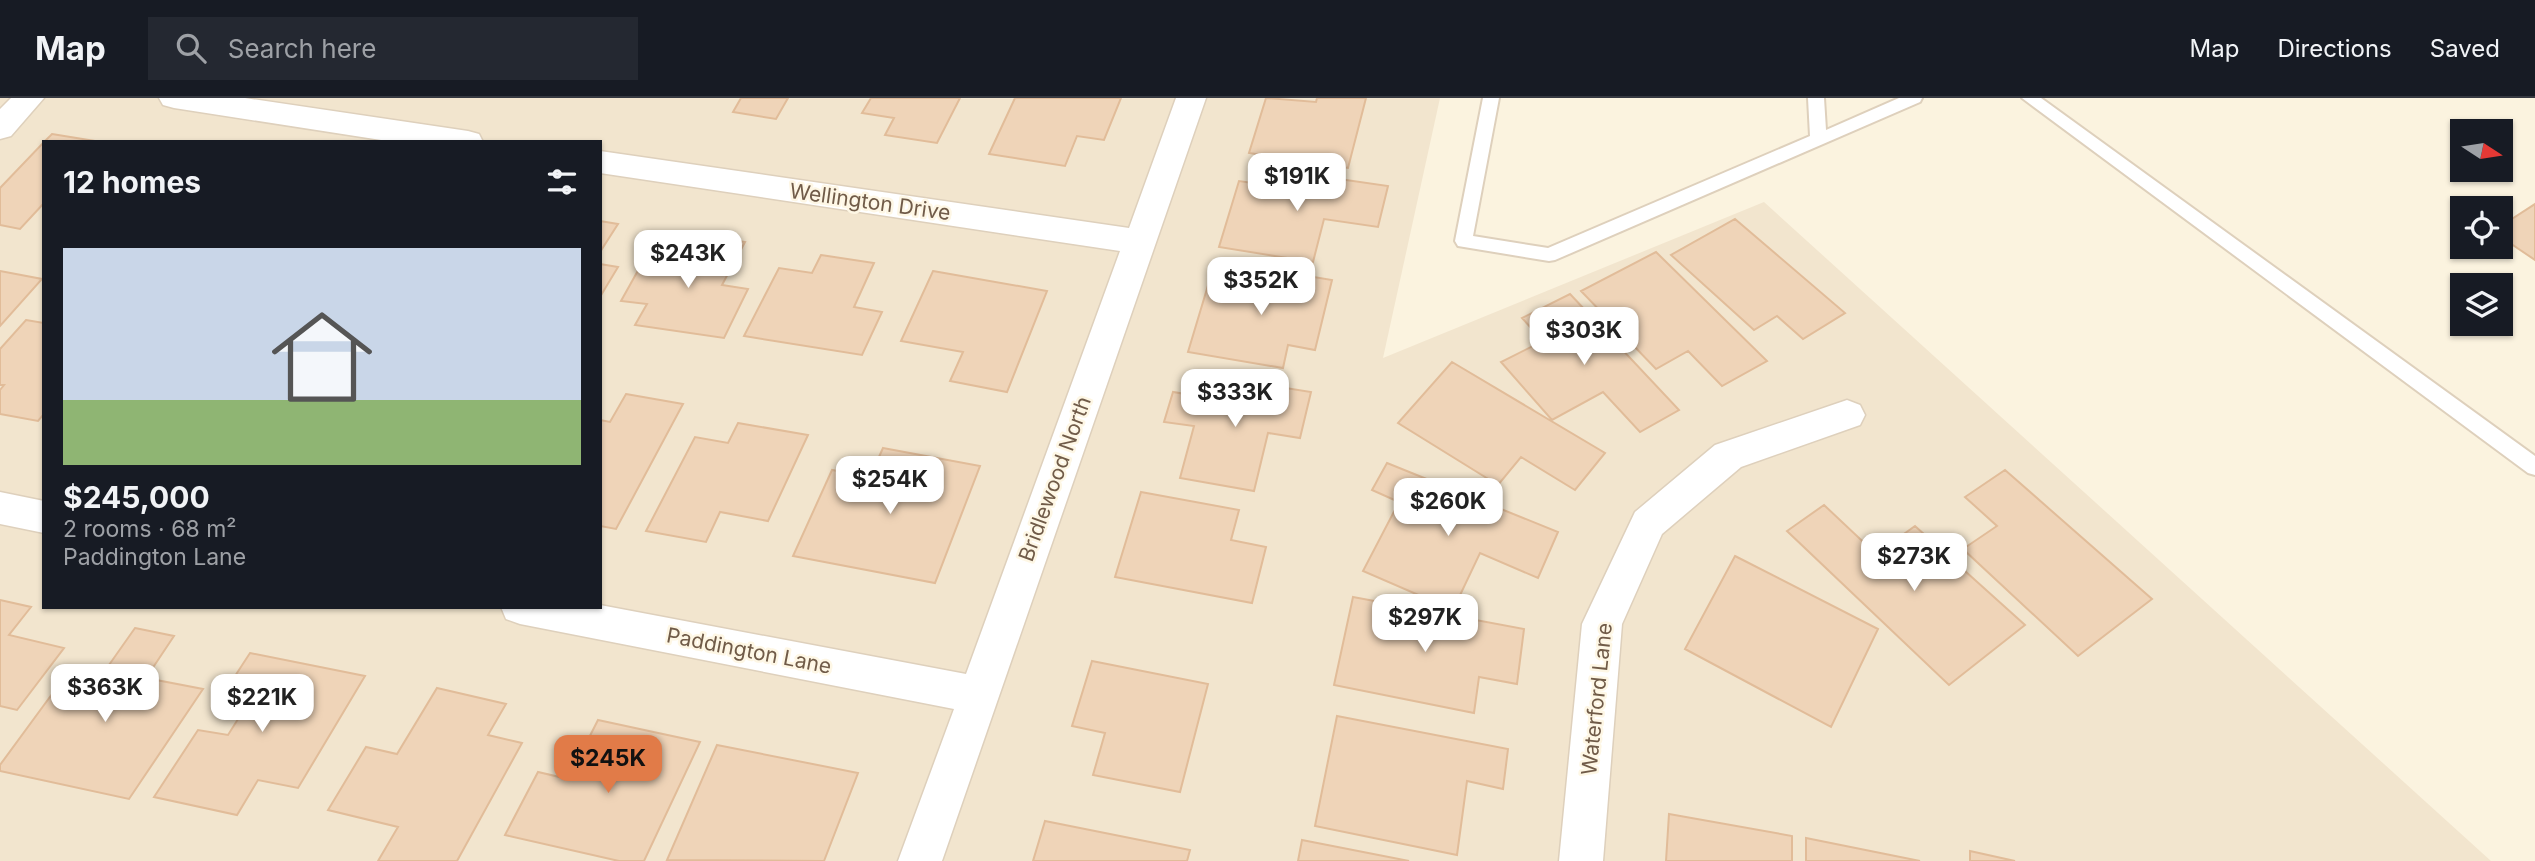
<!DOCTYPE html>
<html lang="en">
<head>
<meta charset="utf-8">
<style>
	body { margin:0; font-family:Inter,sans-serif; background:#242831; color:#f1f3f6; height:100vh; display:flex; flex-direction:column; font-size:26px; white-space:nowrap }
	* { box-sizing:border-box; margin:0 }
	p { font-size:23px; color:#9ea1a6 }
	.icon { flex:none; width:38px; height:38px; fill:none; stroke:currentColor; stroke-width:2; stroke-linecap:round; stroke-linejoin:round }
	.map { position:relative; flex:1; overflow:hidden }
	.sheet { position:absolute; left:42px; top:42px; width:560px; height:469px; display:flex; flex-direction:column; background:#171b24; border-radius:0px; box-shadow:0 2px 5px #0004 }
	.sheet>* { flex:none }
	.needle { width:46px; rotate:102deg }
	.tools { position:absolute; left:2450px; top:21px; display:grid; gap:14px }
	.tools a { display:grid; place-items:center; width:63px; height:63px; border-radius:0px; background:#171b24; box-shadow:0 2px 5px #0004; font-size:35px }
	.price { position:absolute; translate:-50% -60px; padding:0 16px; border-radius:14px; background:#fff; color:#222; font-size:23px; line-height:46px; filter:drop-shadow(0 2px 4px #0008) }
	.price::after { content:''; position:absolute; left:50%; top:42px; width:21px; height:16px; margin-left:-10px; background:inherit; clip-path:polygon(0 0,100% 0,50% 100%) }
	.price.on { background:#e17b48; color:#111 }
	ul { padding:0; list-style:none }
	li { display:grid; align-content:center; gap:14px; height:371px; padding:0 21px }
	li+li { border-top:2px solid #363941 }
	li span { display:grid; place-items:center; height:217px; border-radius:0px; color:#555 }
	li>.icon { margin-inline-start:auto }
	span .icon { width:126px; height:126px; fill:#fffc; stroke-width:1 }
	li b { font-size:30px }
	h2 { display:flex; justify-content:space-between; align-items:center; height:84px; padding:0 21px; font-size:30px }
	header { display:flex; align-items:center; gap:42px; box-sizing:border-box; height:98px; padding:0 35px; background:#171b24; border-bottom:2px solid #363941 }
	header strong { font-size:33px }
	nav { display:flex; gap:38px; margin-inline-start:auto; font-size:24px }
	.search { width:490px; height:63px; background:#242831; display:flex; align-items:center; gap:18px; box-sizing:border-box; padding:0 24px; border-radius:0px; color:#9ea1a6; font-size:26px }
	.map>svg:first-child { display:block }
	.residential { fill:#f2e5ce; fill-rule:evenodd }
	.building { fill:#efd4b8; stroke:#e1bc99; stroke-width:2 }
	.lines { fill:none; stroke-linecap:round; stroke-linejoin:round }
	.service-casing { stroke:#ded0bc; stroke-width:4 }
	.minor-casing { stroke:#ded0bc; stroke-width:3 }
	.service { fill:#fff; fill-rule:evenodd }
	.minor { fill:#fff; fill-rule:evenodd }
	.labels { text-anchor:middle; stroke-width:5; stroke-linejoin:round; paint-order:stroke }
	.street-label { font-size:21px; fill:#705b48; stroke:#fef7e5 }
</style>
</head>
<body>
<header>
<strong>Map</strong>
<div class="search"><svg class="icon" aria-label="search" viewBox="0 0 24 24"><circle cx="10" cy="10" r="6"/><path d="M15 15l6 6"/></svg>Search here</div>
<nav><a>Map</a><a>Directions</a><a>Saved</a></nav>
</header>
<div class="map">
<svg width="2535" height="763" viewBox="0 0 2535 763">
	<rect width="100%" height="100%" fill="#fbf3df"/>
	<!-- residential -->
	<path class="residential" d="M0,0H1440L1383,260L1764,104L2491,763H0ZM44,44H600V509H44Z"/>
	<!-- building -->
	<path class="building" d="M741,0H788L776,21L733,14Z
		M871,0H960L937,45L885,37L894,20L862,15Z
		M1015,0H1121L1104,42L1077,38L1065,68L989,56Z
		M1266,0L1316,4L1317,0H1366L1348,70L1249,55Z
		M52,36L101,44H44Z
		M44,44V105L20,131L0,127V90Z
		M1277,72L1388,88L1378,129L1324,121L1313,164L1219,149L1239,83L1273,88Z
		M2535,106V162L2501,139V128Z
		M1735,121L1845,215L1803,241L1777,218L1754,232L1671,157Z
		M600,123L618,126L600,154Z
		M712,139L745,144L722,187L748,191L724,240L635,227L647,206L621,203L650,151L701,159Z
		M1656,154L1767,263L1722,288L1688,253L1656,271L1581,193Z
		M821,157L874,165L854,209L882,214L862,257L744,238L779,170L812,175Z
		M600,166L618,169L600,199Z
		M1248,168L1332,182L1315,252L1288,247L1283,270L1188,254L1209,184L1242,189Z
		M0,173L42,181L0,228Z
		M933,173L1047,193L1007,294L950,283L963,254L901,243Z
		M1570,196L1679,312L1640,334L1603,294L1552,322L1501,264L1543,243L1522,220Z
		M26,222L44,225V316L38,323L0,316V292L4,287H0V251Z
		M1452,264L1605,355L1575,392L1521,359L1498,387L1398,325Z
		M1215,279L1311,294L1300,340L1268,335L1254,393L1180,380L1194,328L1164,324L1173,294L1209,300Z
		M626,296L683,306L616,431L600,428V322L610,324Z
		M738,325L808,337L768,423L720,414L706,444L646,433L695,339L728,345Z
		M883,350L980,368L935,485L793,458L832,372L870,379Z
		M1387,365L1558,434L1538,480L1480,455L1453,512L1363,473L1399,404L1372,392Z
		M2005,372L2152,501L2078,558L1963,451L1997,428L1965,399Z
		M1141,394L1239,412L1231,442L1266,449L1252,505L1115,479Z
		M1824,407L1876,456L1915,428L2025,527L1949,587L1787,433Z
		M1735,458L1878,531L1831,629L1685,551Z
		M1353,499L1524,531L1517,586L1479,579L1474,615L1334,587Z
		M0,502L31,509L9,537L64,550L17,612L0,608Z
		M135,530L174,538L146,580L203,591L129,701L0,673V667L66,577L97,584Z
		M250,555L365,578L298,690L258,682L237,717L154,699L198,632L228,637L245,610L218,604Z
		M1092,563L1208,586L1180,694L1093,677L1105,635L1072,628Z
		M437,590L506,606L488,637L522,645L457,763H378L398,729L328,712L366,649L397,656Z
		M1337,618L1508,651L1503,691L1467,683L1457,757L1315,728Z
		M598,622L700,644L644,763H619L505,737L538,674L568,681Z
		M717,647L858,675L824,763L667,762Z
		M1669,716L1792,738V763H1666Z
		M1045,723L1190,752L1187,763H1033Z
		M1806,740L1920,763H1806Z
		M1302,742L1409,763H1298Z
		M1970,753L2015,763H1970Z"/>
	<g class="lines">
		<!-- service casing -->
		<g class="service-casing">
			<path id="service" d="M1483,0H1499L1473,138L1548,150L1810,38L1808,0H1824L1826,32L1899,0H1922L1920,4L1555,162L1549,163L1464,149L1458,148L1455,143Z
				M2022,0H2041L2535,358V377L2528,375Z"/>
		</g>
		<!-- minor casing -->
		<g class="minor-casing">
			<path id="minor" d="M11,0H44L11,38L0,41V11Z
				M159,0H245L468,33L479,36L483,44H394L174,10L163,7Z
				M1176,0H1206L942,763H898L954,611L520,526L506,521L501,509H600V507L966,576L1120,153L600,75V53L1129,130Z
				M1847,302L1860,307L1865,317L1860,327L1741,369L1662,436L1622,526L1603,763H1559L1582,526L1635,414L1715,347Z
				M0,394L44,403V435L0,426Z"/>
		</g>
		<!-- service -->
		<use href="#service" class="service"/>
		<!-- minor -->
		<use href="#minor" class="minor"/>
	</g>
	<g class="labels">
		<!-- street labels -->
		<g class="street-label">
			<text transform="translate(870 104) rotate(8)" y="7">Wellington Drive</text>
			<text transform="translate(1055 381) rotate(-70)" y="7">Bridlewood North</text>
			<text transform="translate(749 553) rotate(11)" y="7">Paddington Lane</text>
			<text transform="translate(1597 601) rotate(-84)" y="7">Waterford Lane</text>
		</g>
	</g>
</svg>
<div class="tools">
<a><svg class="needle" viewBox="-14 -14 28 28"><path d="M0-13l5 13h-10z" fill="#e53935"/><path d="M0 13l5-13h-10z" fill="#9ea1a6"/></svg></a>
<a><svg class="icon" aria-label="locate" viewBox="0 0 24 24"><circle cx="12" cy="12" r="6"/><path d="M12 2v4M12 18v4M2 12h4M18 12h4"/></svg></a>
<a><svg class="icon" aria-label="layers" viewBox="0 0 24 24"><path d="M12 4l9 5-9 5-9-5zM3 14l9 5 9-5"/></svg></a>
</div>
<b class="price" style="left:1297px;top:115px">$191K</b>
<b class="price" style="left:688px;top:192px">$243K</b>
<b class="price" style="left:1261px;top:219px">$352K</b>
<b class="price" style="left:1584px;top:269px">$303K</b>
<b class="price" style="left:1235px;top:331px">$333K</b>
<b class="price" style="left:890px;top:418px">$254K</b>
<b class="price" style="left:1448px;top:440px">$260K</b>
<b class="price" style="left:1914px;top:495px">$273K</b>
<b class="price" style="left:1425px;top:556px">$297K</b>
<b class="price" style="left:105px;top:626px">$363K</b>
<b class="price" style="left:262px;top:636px">$221K</b>
<b class="price on" style="left:608px;top:697px">$245K</b>
<section class="sheet">
<h2>12 homes<svg class="icon" aria-label="filters" viewBox="0 0 24 24"><path d="M4 7h16M4 17h16"/><circle cx="9" cy="7" r="2"/><circle cx="15" cy="17" r="2"/></svg></h2>
<ul>
<li><span style="background:linear-gradient(#c9d6e8 70%,#8fb573 0)"><svg class="icon" aria-label="home" viewBox="0 0 24 24"><path d="M3 11l9-7 9 7M6 9v11h12V9"/></svg></span><div><b>$245,000</b><p>2 rooms · 68 m²</p><p>Paddington Lane</p></div></li>
</ul>
</section>
</div>
</body>
</html>
